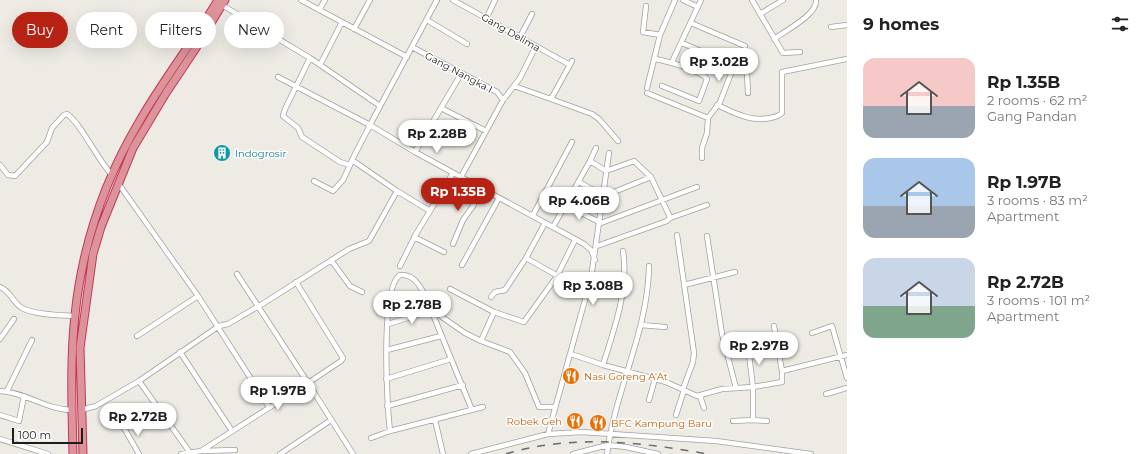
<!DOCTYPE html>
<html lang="en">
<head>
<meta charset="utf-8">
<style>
	body { margin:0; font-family:Montserrat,sans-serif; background:#f6f6f6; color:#222; height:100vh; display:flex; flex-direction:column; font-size:15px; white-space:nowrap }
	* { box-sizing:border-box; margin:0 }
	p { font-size:13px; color:#767676 }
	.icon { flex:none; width:22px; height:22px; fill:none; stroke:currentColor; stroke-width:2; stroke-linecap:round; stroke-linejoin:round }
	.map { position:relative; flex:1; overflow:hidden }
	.panel { display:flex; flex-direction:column; background:#fff; width:300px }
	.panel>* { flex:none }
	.banner { position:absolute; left:12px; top:12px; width:380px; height:36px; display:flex; gap:8px }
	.scale { position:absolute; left:12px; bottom:10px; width:71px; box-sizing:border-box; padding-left:4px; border:2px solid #1d1d1d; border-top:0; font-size:11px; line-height:14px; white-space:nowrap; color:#1d1d1d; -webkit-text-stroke:3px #fff; paint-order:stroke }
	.price { position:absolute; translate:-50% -34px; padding:0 9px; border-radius:14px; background:#fff; color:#222; font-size:13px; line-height:26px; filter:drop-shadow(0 1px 2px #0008) }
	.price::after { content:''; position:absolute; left:50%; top:24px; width:12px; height:9px; margin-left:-6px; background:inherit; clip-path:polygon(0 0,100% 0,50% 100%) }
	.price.active { background:#b62314; color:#fff }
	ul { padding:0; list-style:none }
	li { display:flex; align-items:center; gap:12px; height:100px; padding:0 16px }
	li span { display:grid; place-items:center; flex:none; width:112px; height:80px; border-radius:12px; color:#555 }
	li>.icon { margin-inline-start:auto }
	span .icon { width:48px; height:48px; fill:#fffc; stroke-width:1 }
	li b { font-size:17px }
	h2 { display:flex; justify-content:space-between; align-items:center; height:48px; padding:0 16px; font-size:17px }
	.tag { padding:0 14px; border-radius:18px; background:#fff; box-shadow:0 4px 16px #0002; font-size:14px; line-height:36px }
	.tag.active { background:#b62314; color:#fff }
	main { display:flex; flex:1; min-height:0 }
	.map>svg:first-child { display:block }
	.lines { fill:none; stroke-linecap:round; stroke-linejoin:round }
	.minor-casing { stroke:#a1a1a1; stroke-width:6 }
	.highway-casing { stroke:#c6365b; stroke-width:9 }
	.minor { stroke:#fff; stroke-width:4.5 }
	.highway { stroke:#dd939a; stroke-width:7 }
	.rail { stroke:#6b6b6b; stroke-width:1.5; stroke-dasharray:8 8; stroke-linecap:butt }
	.labels { text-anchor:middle; stroke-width:3; stroke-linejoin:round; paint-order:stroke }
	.street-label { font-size:10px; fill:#1d1d1d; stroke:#fff }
	.culture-label { font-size:10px; fill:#0d838f; stroke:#fff; text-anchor:start }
	.food-label { font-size:10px; fill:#c56008; stroke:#fff; text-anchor:start }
</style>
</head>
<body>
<main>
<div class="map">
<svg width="847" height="454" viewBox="0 0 847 454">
	<rect width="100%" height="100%" fill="#edebe4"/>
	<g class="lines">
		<!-- minor casing -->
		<g class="minor-casing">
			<path id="minor" d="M301,0L407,57
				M437,0L370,125L415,152L584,244L591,250L595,260
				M453,0L570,65
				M683,0L698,7
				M752,0L783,53L800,52
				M222,5L310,58L380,106
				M646,6L643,32L660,35
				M319,10L325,0
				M760,14L783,0
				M487,17L495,0
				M427,20L467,44
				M691,23L745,46
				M831,27L847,25
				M354,29L370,0
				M520,37L532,14
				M774,39C785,31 818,14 816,0
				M682,43L743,69L747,73L748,93
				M412,47L497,92L503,100
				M310,58L285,109L283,116L298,128L302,137L340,162L350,165L352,160
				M656,59C669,62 699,69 707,79L699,101L662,86
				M672,62L701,0
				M320,65L342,22
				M278,77L370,125L352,160L397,191L430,211
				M514,86L551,99L572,61
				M647,88L660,35L675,0
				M647,93L708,118
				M551,99L592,114L599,119L618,141
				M717,105C735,113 750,122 770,118C774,117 778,117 782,113V72L847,59
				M441,108L486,131
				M415,152L461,74
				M702,158V148L707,133L708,118L720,102L734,66
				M590,161L596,148
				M0,165L8,175L15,176L47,142L52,128L64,115L67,114C80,122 99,162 112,175
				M461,177L503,100L520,78L536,46
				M314,181L333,191L343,180L350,165
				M579,182L604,196L651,177L669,215L670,218L667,221L597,246
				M118,183L198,296L269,407
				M566,205L601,223L697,187
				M533,215L572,142
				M670,218L707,205
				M553,227L590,161L606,171L634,161L651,177
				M677,235L694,353L693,362L683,389
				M707,236L722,334L736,388
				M414,237L444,252
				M453,244L463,220L473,206L482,188
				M526,258L545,223
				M331,260L350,286L362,292
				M462,265L499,198
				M400,266L416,234L453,173
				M237,274L308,383L341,361L343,358L296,282
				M684,285L735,272
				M0,287C11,291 13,303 22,308C35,315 60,315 74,316
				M450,289L494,312
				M491,297L495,292L505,290L526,258L588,293
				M442,308L440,313L442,317L465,333L481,341
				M388,324L431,311
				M641,325L665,327
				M812,333L832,326L847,378
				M137,336L198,296
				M0,339L14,319
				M387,350L441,336
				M180,352L232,431
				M571,354L603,365L666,382L697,396L722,389L753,387L782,382V371L774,326
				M603,365C614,329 629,290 623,251
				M782,371L847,355
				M386,379L451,359
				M139,381L191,454
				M0,391C25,392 47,410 72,410
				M7,391L32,340
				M826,394L847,388
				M700,396L704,408
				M649,400L655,379
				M387,406L463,385
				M555,407H539L525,373L510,352L481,341L494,312L524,322L557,276L575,240
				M81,410L96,406L139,381L219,326L228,324L264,303L349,249L369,241L397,191
				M0,415L19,421L24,396
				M676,415L684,390
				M435,420L443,454
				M752,420L767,421
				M733,421L752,420L753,418V387L748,347
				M124,428L139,454
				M390,431C387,406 380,287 400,275C414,274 419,285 425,295L472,410
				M548,434L591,278L609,153
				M371,438L390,431L483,407
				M0,439L48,454
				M202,451L235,450
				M181,454L201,451L308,383L353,454
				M280,454L331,420
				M471,454L548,434L582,432L716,441L811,454
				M573,454L608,445L626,447L658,454
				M607,454C615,390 648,332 649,266"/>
		</g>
		<!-- highway casing -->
		<g class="highway-casing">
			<path id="highway" d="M73,454C72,408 70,361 75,315C82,247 104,181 139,122C163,80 193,42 218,0
				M83,454L80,348L93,254L101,227L133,148L166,93L196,48L225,0"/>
		</g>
		<!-- minor -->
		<use href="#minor" class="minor"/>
		<!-- highway -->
		<use href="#highway" class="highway"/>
		<!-- rail -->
		<path class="rail" d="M506,454C572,434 641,442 707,454"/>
	</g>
	<!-- icons -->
	<defs>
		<g id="building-disc" transform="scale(0.9)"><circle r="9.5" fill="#0f9aa8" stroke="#fff"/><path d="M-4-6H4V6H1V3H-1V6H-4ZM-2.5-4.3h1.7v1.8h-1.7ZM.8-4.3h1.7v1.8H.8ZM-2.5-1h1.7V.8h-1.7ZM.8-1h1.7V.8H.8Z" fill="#fff"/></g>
		<g id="restaurant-disc" transform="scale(0.9)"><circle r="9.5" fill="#e8710a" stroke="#fff"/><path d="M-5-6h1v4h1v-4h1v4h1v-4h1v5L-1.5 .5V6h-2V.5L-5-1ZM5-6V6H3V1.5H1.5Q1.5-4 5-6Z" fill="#fff"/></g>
	</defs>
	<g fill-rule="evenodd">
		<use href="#building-disc" x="222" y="153"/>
		<use href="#restaurant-disc" x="571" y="376"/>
		<use href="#restaurant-disc" x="575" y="421"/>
		<use href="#restaurant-disc" x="598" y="423"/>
	</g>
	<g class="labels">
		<!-- street labels -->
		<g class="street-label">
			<text transform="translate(511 32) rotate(30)" y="4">Gang Delima</text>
			<text transform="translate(459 72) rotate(28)" y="4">Gang Nangka I</text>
		</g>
		<!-- culture labels -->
		<g class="culture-label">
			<text x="235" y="157">Indogrosir</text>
		</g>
		<!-- food labels -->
		<g class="food-label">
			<text x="584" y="380">Nasi Goreng A'At</text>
			<text x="562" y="425" text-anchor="end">Robek Geh</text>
			<text x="611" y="427">BFC Kampung Baru</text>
		</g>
	</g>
</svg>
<div class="scale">100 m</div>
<b class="price" style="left:719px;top:82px">Rp 3.02B</b>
<b class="price" style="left:437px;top:154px">Rp 2.28B</b>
<b class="price active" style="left:458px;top:212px">Rp 1.35B</b>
<b class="price" style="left:579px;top:221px">Rp 4.06B</b>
<b class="price" style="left:593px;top:306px">Rp 3.08B</b>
<b class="price" style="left:412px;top:325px">Rp 2.78B</b>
<b class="price" style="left:759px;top:366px">Rp 2.97B</b>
<b class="price" style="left:278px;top:411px">Rp 1.97B</b>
<b class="price" style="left:138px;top:437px">Rp 2.72B</b>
<div class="banner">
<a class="tag active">Buy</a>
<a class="tag">Rent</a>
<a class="tag">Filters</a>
<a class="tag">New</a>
</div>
</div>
<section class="panel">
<h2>9 homes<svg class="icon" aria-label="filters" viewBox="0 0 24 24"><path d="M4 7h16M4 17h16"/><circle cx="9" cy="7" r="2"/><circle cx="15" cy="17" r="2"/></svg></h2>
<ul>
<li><span style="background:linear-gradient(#f6c9c9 60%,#9aa5b1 0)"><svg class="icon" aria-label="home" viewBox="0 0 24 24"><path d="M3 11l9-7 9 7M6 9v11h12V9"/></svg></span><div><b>Rp 1.35B</b><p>2 rooms · 62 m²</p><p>Gang Pandan</p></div></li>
<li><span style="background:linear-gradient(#a9c7e8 60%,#9aa5b1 0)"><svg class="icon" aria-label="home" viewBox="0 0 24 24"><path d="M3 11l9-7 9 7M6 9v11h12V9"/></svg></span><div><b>Rp 1.97B</b><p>3 rooms · 83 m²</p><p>Apartment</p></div></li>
<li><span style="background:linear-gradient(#c9d6e8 60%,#7fa58c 0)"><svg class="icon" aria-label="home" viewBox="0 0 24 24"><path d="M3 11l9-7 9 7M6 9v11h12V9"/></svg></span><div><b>Rp 2.72B</b><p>3 rooms · 101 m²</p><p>Apartment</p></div></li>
</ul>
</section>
</main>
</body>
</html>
